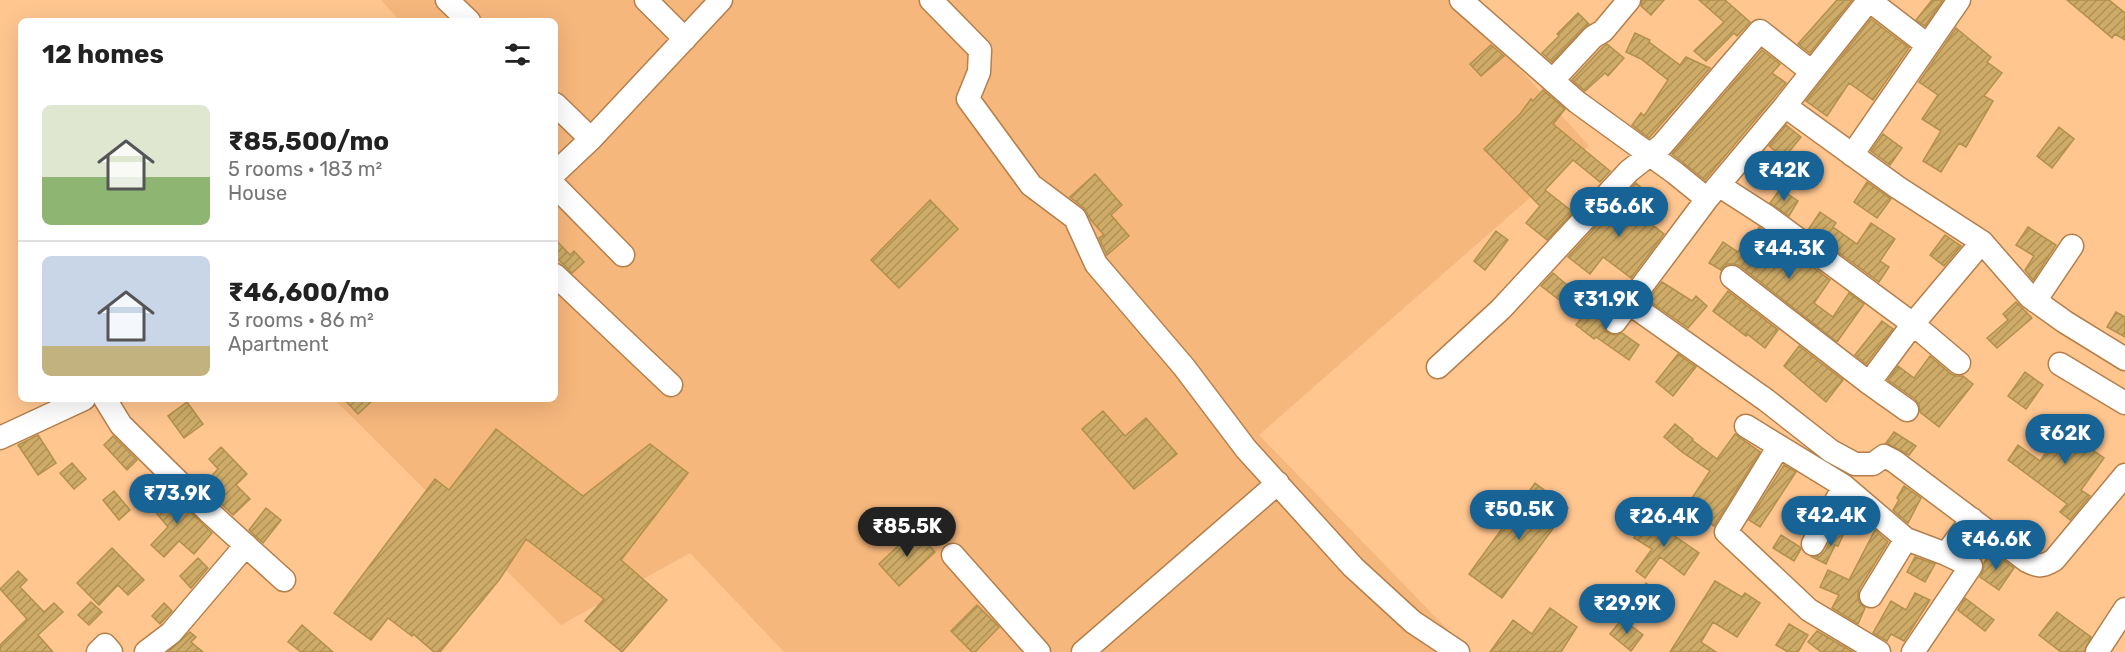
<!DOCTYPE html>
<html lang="en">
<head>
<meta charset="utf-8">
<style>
	body { margin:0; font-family:Rubik,sans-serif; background:#f2f2f2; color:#222; height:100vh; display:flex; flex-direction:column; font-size:22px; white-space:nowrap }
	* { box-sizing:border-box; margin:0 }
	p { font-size:20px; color:#767676 }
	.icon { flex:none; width:33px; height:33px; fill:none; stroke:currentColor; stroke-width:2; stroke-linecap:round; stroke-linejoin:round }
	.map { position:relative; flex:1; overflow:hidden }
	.details { position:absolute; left:18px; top:18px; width:540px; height:384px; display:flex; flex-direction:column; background:#fff; border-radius:9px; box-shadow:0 6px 24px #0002 }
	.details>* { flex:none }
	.price { position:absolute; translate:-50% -51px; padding:0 14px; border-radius:21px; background:#186396; color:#fff; font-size:20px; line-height:39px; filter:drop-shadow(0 2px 3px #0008) }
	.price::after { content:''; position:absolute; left:50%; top:36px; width:18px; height:14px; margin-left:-9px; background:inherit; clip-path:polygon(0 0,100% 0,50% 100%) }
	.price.current { background:#222; color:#fff }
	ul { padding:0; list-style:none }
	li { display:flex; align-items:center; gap:18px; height:150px; padding:0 24px }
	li+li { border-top:2px solid #e0e0e0 }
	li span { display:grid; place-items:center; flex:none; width:168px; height:120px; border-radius:9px; color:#555 }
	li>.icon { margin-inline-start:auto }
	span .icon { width:72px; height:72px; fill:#fffc; stroke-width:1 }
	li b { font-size:26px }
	h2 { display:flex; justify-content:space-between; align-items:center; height:72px; padding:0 24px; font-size:26px }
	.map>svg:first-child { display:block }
	.built { fill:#f6b77c }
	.building { fill:url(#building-hatch); stroke:#b1904c; stroke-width:1.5 }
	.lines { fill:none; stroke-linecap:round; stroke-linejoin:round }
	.minor-casing { stroke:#b47f4a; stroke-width:25 }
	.minor { stroke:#fff; stroke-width:22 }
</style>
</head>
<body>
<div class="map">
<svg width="2125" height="652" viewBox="0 0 2125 652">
	<defs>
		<pattern id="building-hatch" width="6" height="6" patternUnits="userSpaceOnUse" patternTransform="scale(1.5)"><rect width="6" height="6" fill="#ceac68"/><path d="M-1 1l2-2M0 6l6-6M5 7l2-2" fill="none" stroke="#b09258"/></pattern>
	</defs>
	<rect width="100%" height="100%" fill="#ffc690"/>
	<!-- built -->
	<path class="built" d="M381,0H1458L1589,146L1259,435L1450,632L1437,652H784L690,553L561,625L334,399H555V21H400Z"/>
	<!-- building -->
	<path class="building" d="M1642,0H1664L1651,15L1641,6Z
		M1699,0H1725L1750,22L1737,36L1734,33L1706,61L1694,51L1724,22Z
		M1837,0H1852L1810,53L1798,44Z
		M1932,0H1943L1925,26L1916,20Z
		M2067,0H2109L2125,13V40L2115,34L2112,38Z
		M1578,13L1589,24L1552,62L1542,53L1559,36L1557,34Z
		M1871,19L1909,48L1873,100L1849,83L1827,116L1806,101Z
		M1956,28L1991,57L1987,62L2002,73L1984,96L1993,101L1966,147L1959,143L1941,172L1923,161L1941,131L1922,119L1938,95L1919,82Z
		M1635,33L1650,40L1649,42L1680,65L1686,57L1710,68L1649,138L1632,125L1641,113L1644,116L1668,80L1641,59L1626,52Z
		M1607,44L1624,58L1608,76L1605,73L1585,91L1572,80L1602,48Z
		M1491,45L1504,56L1481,76L1470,64Z
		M1762,50L1780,64L1772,73L1786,83L1705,180L1672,154Z
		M1543,90L1565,109L1553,124L1610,171L1600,182L1573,160L1545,190L1573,212L1547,240L1526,223L1540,206L1484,149L1520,114L1531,99L1533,101Z
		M1786,125L1801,137L1784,158L1769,146Z
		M2059,127L2074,139L2052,168L2037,156Z
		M1883,134L1902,148L1890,165L1871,151Z
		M1095,174L1122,205L1111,215L1129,236L1107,255L1099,238L1104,235L1091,220L1084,208L1070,197Z
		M1867,182L1891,199L1877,218L1854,202Z
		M1636,183L1646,192L1632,209L1664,234L1631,278L1603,257L1590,274L1568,257Z
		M1780,189L1798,201L1789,216L1770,203Z
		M930,200L958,229L899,288L871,260Z
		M1820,212L1836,223L1833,227L1857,244L1871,223L1895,239L1880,261L1889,267L1879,282L1808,230Z
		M1759,227L1830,280L1814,303L1833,317L1849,293L1864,304L1837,342L1740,266L1734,264H1727L1721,270L1709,263L1723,242L1738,252L1741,247L1744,249Z
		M2028,227L2056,245L2033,280L2025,270L2034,256L2016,245Z
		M1496,231L1508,240L1485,270L1474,261Z
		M1945,235L1961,246L1944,266L1930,255Z
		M555,239L570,255L574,251L584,262L572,273L555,256Z
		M1553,273L1572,289L1562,302L1541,286Z
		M1662,282L1692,301L1696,296L1707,306L1688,328L1648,300Z
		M1728,291L1778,330L1765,348L1747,334L1746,336L1713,311Z
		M1597,299L1608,308L1602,321L1603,328L1606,332L1614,335L1622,333L1639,345L1629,360L1596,337L1594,339L1576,325Z
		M2016,302L2032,318L1997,348L1987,338L2008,320L2003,314Z
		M2116,312L2125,317V337L2107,327Z
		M1882,321L1893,329L1866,364L1855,355Z
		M1799,346L1843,380L1826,402L1784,366Z
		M1678,354L1696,367L1673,396L1656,382Z
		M1930,356L1951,374L1956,376H1963L1973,384L1939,427L1920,412L1919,405L1915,399L1888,380L1898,366L1914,378Z
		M2025,372L2043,385L2026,409L2008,396Z
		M344,399H374L358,414Z
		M187,402L203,424L184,438L168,416Z
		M1103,411L1125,436L1146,418L1177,454L1134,489L1082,429Z
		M2080,417L2102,432L2090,448L2104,458L2081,490L2090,496L2070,520L2060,512L2067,504L2008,460L2018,445L2040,461L2061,432L2066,436Z
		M1675,424L1693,439L1692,440L1717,459L1735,434L1760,452L1714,526L1686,507L1710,471L1682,452L1664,437Z
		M496,429L583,496L650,444L688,473L621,560L667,600L622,652L585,621L604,599L526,539L499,580L440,652H434L413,634L412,636L388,618L371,640L334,613L435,479L449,490Z
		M1894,432L1916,446L1909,455L1886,443Z
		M38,435L56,463L38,475L18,445Z
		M113,436L137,460L127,470L104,445Z
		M221,447L247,474L236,485L250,499L233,515L202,486L218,469L209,459Z
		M72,463L86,479L74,489L60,473Z
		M1784,465L1796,472L1760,527L1749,520Z
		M1535,483L1568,508L1502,598L1469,574Z
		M1904,486L1921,498L1908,523L1893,510L1899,500L1897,498Z
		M166,488L212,533L194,554L179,541L164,557L151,545L168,527L148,503Z
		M114,491L130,510L119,520L103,500Z
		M266,508L281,520L263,543L249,530Z
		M1646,516L1699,553L1684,575L1660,557L1645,578L1636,571L1652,549L1634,538Z
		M1836,529L1844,533L1838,546L1835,545L1826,564L1812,557L1820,556L1825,551Z
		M915,530L935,552L899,586L879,564Z
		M1875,530L1888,542L1859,589L1858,595L1859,602L1865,608L1858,624L1832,608L1839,595L1820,587L1828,570L1849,580Z
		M1781,535L1800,547L1801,549L1794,561L1773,548Z
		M112,548L144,580L128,595L118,585L99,605L77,583Z
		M1991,551L2014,568L1999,590L1980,577L1984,567V563Z
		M1915,557L1935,564L1925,582L1907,572Z
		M198,558L208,568L191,588L180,576Z
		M18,571L27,580L20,587L44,612L54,603L63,612L38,635L53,652H0V645L27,619L0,589Z
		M1715,581L1742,597L1745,593L1760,603L1737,637L1713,622L1701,642L1716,652H1670Z
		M1646,583L1670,599L1659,616L1635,601Z
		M1915,593L1930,600L1904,641L1891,634L1887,641L1873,633L1891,601L1906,610Z
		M1965,598L1994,620L1985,631L1958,610Z
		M91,602L102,612L89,625L78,615Z
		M164,603L172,611L160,624L152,616Z
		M977,605L999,627L975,652H972L951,631Z
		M1550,608L1577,627L1561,652H1490L1513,620L1532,634Z
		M2057,612L2091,637L2084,652H2061L2039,635Z
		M1622,619L1643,635L1631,651L1610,634Z
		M1789,624L1808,635L1798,652H1788L1776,645Z
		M302,625L333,652H301L288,642Z
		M1817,631L1853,652H1821L1808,642Z
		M190,632L196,637L191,642L203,652H168Z"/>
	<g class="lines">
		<!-- minor casing -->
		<g class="minor-casing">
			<path id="minor" d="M447,0L469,21
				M646,0L685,39
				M931,0L980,50L979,72L968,99L1031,185L1075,218L1096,264L1184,367L1246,449L1353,567L1413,622L1458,652
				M1461,0L1577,102L1675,173L1707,199
				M1869,0L1926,44
				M1553,80L1593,37L1603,31L1629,0
				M555,104L591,139
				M1785,106L1869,0
				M1852,155L1959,0
				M555,173L591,139L721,0
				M555,186L623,255
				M1720,186L1768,217L1913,324L1982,242
				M555,275L671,385
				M1732,277L1869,383L1913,324L1959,363
				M2035,301L2072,246
				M1629,303L1766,400L1831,451L1855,464H1873L1884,456L1894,461L2027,561C2039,567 2042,567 2054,560L2125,475
				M1615,322L1707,199L1785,106L1897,187L1982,242L2030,297L2065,322L2125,359
				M2060,364L2125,403
				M1438,367L1501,309L1629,171L1662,145L1760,31L1812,72
				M1869,383L1907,410
				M105,399L121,425L208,511L284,580
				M1746,426L1844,486L1906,539L1946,554L1972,519
				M0,438L84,399
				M1779,446L1726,532L1809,610L1879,652
				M1813,544L1844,486
				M953,555L1039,652
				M1871,596L1906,539
				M98,652L105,645L111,652
				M146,652L171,633L246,545
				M1083,652L1278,483
				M1913,652L1971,566L1946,554
				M2097,652L2125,609"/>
		</g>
		<!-- minor -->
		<use href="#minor" class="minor"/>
	</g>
</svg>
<b class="price" style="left:1784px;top:202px">₹42K</b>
<b class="price" style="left:1619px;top:238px">₹56.6K</b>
<b class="price" style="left:1789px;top:280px">₹44.3K</b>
<b class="price" style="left:1606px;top:331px">₹31.9K</b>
<b class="price" style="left:2065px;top:465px">₹62K</b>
<b class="price" style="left:177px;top:525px">₹73.9K</b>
<b class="price" style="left:1519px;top:541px">₹50.5K</b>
<b class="price" style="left:1831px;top:547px">₹42.4K</b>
<b class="price" style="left:1664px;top:548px">₹26.4K</b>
<b class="price current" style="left:907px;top:558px">₹85.5K</b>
<b class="price" style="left:1996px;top:571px">₹46.6K</b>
<b class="price" style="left:1627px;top:635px">₹29.9K</b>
<section class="details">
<h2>12 homes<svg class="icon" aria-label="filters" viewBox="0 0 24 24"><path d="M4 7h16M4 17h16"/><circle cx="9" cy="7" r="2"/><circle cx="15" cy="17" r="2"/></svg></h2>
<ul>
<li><span style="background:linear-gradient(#dfe7d0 60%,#8fb573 0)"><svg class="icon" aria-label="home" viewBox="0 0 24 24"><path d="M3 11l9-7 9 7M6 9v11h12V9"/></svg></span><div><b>₹85,500/mo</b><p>5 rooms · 183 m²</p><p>House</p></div></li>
<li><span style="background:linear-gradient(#c9d6e8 75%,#c2b280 0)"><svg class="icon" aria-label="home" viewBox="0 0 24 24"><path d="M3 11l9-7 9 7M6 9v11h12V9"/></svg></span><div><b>₹46,600/mo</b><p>3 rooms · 86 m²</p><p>Apartment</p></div></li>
</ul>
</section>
</div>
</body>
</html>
